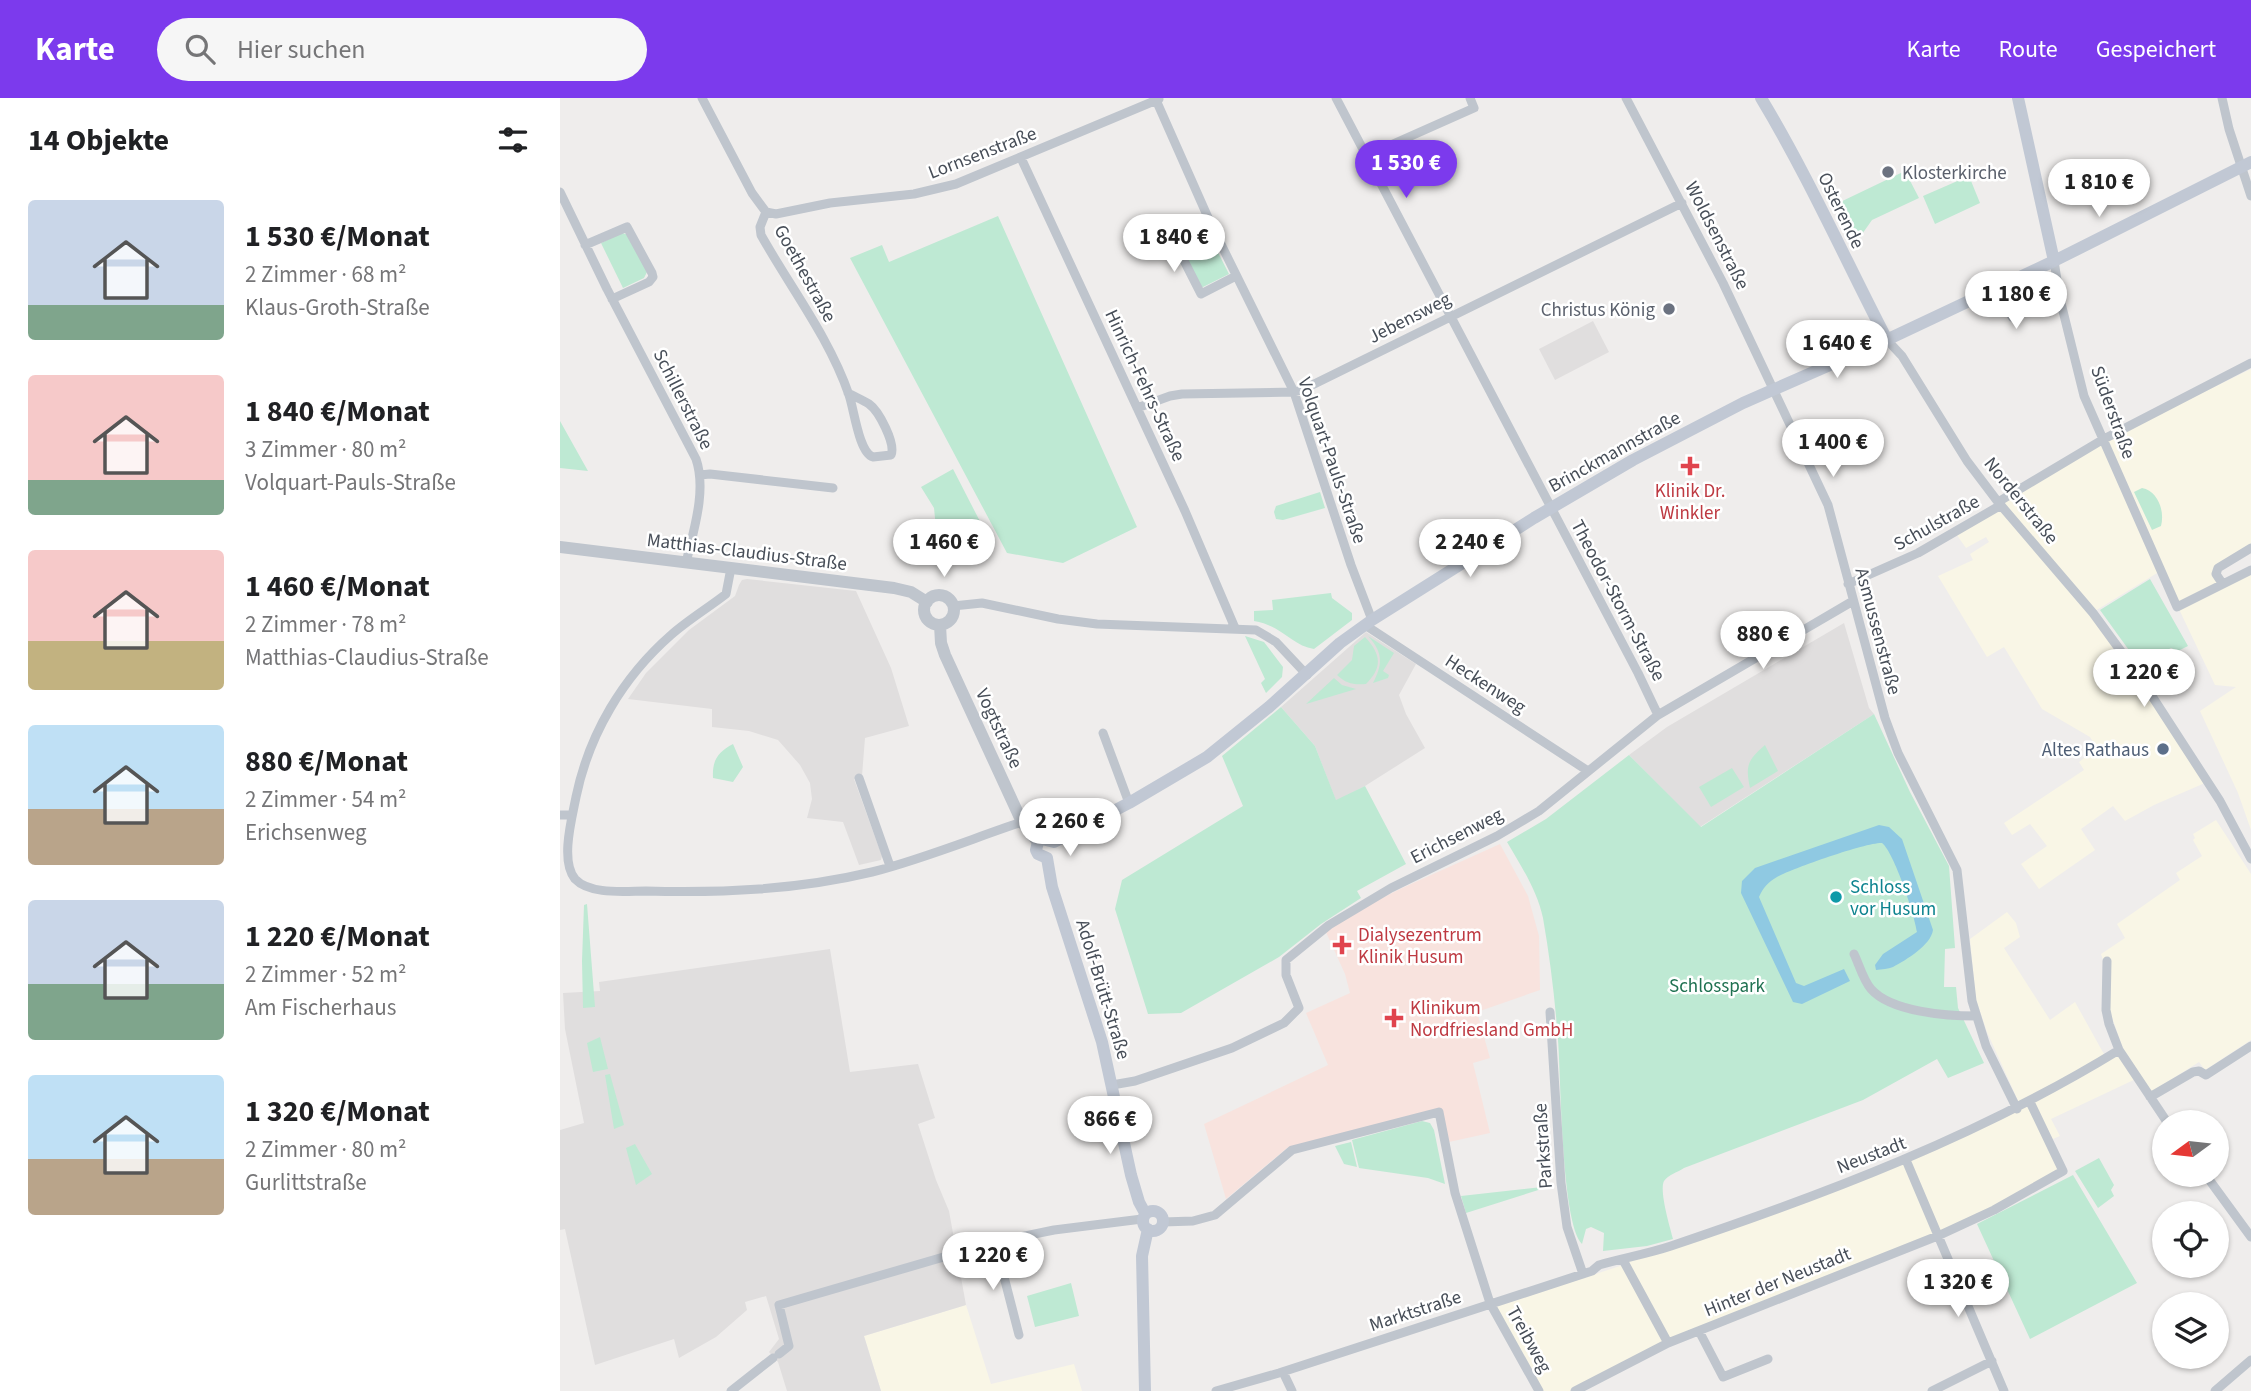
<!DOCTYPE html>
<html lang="de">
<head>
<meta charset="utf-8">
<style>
	body { margin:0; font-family:"Source Sans 3",sans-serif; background:#f6f6f6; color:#202124; height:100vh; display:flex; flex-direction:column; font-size:26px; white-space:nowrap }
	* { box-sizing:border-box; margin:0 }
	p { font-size:23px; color:#757577 }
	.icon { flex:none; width:38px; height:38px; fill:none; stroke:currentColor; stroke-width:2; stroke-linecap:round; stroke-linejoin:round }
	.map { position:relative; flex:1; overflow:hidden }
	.sheet { display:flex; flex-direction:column; background:#fff; width:560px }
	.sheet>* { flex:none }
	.needle { width:46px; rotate:255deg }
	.controls { position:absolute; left:1592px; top:1012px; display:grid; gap:14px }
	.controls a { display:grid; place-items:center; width:77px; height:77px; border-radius:50%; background:#fff; box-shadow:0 2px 5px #0004; font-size:35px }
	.price { position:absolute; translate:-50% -60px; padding:0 16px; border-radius:24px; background:#fff; color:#222; font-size:23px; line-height:46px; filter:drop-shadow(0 2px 4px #0008) }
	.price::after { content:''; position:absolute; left:50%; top:42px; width:21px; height:16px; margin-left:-10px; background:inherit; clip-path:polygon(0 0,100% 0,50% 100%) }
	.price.current { background:#7c3aed; color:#fff }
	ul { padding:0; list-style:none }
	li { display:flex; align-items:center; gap:21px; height:175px; padding:0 28px }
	li span { display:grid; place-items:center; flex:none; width:196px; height:140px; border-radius:7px; color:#555 }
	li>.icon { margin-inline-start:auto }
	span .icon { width:84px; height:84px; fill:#fffc; stroke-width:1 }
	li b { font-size:30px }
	h2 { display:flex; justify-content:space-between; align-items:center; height:84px; padding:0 28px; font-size:30px }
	header { display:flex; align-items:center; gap:42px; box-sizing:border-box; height:98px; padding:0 35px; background:#7c3aed; color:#fff }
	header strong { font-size:33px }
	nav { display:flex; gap:38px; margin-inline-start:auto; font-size:24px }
	.search { width:490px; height:63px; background:#f6f6f6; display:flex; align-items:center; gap:18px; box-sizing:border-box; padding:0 24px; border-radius:38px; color:#757577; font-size:26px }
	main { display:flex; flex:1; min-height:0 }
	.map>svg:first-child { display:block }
	.commercial { fill:#f9f6e6 }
	.education { fill:#e0dede }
	.medical { fill:#f8e3de }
	.green { fill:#bee9d3 }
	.water { fill:#8fc9e2 }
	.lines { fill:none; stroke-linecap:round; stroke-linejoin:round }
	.minor { stroke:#bfc5cd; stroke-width:9 }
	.tertiary { stroke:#bfc5cd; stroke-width:12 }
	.secondary { stroke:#c1c8d4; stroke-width:12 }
	.worship-dot { fill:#6b7280; stroke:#fff; stroke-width:2.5 }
	.health-dot { fill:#e0444e; stroke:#fff; stroke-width:2.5 }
	.service-dot { fill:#5c6f8a; stroke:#fff; stroke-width:2.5 }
	.culture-dot { fill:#0f9aa8; stroke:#fff; stroke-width:2.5 }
	.labels { text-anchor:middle; stroke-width:5; stroke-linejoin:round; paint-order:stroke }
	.street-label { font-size:19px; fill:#474e58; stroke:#fff }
	.worship-label { font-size:19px; fill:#5b616d; stroke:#fff; text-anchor:start }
	.health-label { font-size:19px; fill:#be3a42; stroke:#fff; text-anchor:start }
	.service-label { font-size:19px; fill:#4e5e75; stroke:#fff; text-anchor:end }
	.culture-label { font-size:19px; fill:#0d838f; stroke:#fff; text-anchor:start }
	.park-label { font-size:19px; fill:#1f7151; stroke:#fff }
</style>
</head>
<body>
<header>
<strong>Karte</strong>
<div class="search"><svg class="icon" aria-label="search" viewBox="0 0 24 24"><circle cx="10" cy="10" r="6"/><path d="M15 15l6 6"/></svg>Hier suchen</div>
<nav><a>Karte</a><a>Route</a><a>Gespeichert</a></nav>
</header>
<main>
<section class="sheet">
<h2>14 Objekte<svg class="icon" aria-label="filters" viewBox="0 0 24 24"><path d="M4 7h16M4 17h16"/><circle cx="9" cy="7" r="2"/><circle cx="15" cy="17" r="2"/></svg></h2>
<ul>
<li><span style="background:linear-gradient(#c9d6e8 75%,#7fa58c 0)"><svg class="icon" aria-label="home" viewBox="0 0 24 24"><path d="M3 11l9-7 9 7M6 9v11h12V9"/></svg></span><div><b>1 530 €/Monat</b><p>2 Zimmer · 68 m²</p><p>Klaus-Groth-Straße</p></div></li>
<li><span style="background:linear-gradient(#f6c9c9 75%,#7fa58c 0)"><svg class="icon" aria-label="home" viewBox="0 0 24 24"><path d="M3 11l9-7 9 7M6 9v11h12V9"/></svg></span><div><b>1 840 €/Monat</b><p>3 Zimmer · 80 m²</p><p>Volquart-Pauls-Straße</p></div></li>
<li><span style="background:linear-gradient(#f6c9c9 65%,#c2b280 0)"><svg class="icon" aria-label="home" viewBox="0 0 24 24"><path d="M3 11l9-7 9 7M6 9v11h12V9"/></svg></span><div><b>1 460 €/Monat</b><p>2 Zimmer · 78 m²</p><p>Matthias-Claudius-Straße</p></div></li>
<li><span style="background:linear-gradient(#bfe0f5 60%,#b9a48a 0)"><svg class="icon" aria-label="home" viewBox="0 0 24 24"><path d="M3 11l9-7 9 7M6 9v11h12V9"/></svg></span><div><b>880 €/Monat</b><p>2 Zimmer · 54 m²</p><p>Erichsenweg</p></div></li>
<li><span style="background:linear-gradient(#c9d6e8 60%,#7fa58c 0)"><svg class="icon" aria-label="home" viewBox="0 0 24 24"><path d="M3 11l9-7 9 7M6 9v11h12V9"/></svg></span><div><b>1 220 €/Monat</b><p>2 Zimmer · 52 m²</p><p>Am Fischerhaus</p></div></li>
<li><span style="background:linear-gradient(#bfe0f5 60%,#b9a48a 0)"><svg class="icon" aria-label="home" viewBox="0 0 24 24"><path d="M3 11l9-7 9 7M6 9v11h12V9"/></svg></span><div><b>1 320 €/Monat</b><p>2 Zimmer · 80 m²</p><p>Gurlittstraße</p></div></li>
</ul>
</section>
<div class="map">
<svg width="1691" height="1293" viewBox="0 0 1691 1293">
	<rect width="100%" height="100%" fill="#efedec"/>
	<!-- commercial -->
	<path class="commercial" d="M1691,271V449L1656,468L1659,484L1618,507L1602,472L1535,513L1442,404L1544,343Z
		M1438,407L1530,517L1577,579L1645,685L1594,707L1565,723L1553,708L1521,731L1535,752L1479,791L1461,766L1487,748L1470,726L1452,737L1444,725L1524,672L1519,664L1537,650L1530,639L1482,611L1444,549L1427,559L1378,478L1413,462L1410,456L1429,444L1426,439L1406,450L1394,433Z
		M1691,474V732L1678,695L1640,613L1676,589L1655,587L1618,509Z
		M1656,722L1691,776V942L1645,972L1639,964L1591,994L1580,979L1491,1021L1500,1038L1493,1041L1473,1004L1564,953L1550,914V882L1541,856L1565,840L1557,826L1620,782L1616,775L1642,758L1633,742L1635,740L1633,736Z
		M1447,814L1456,825L1460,839L1444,850L1490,922L1515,904L1545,958L1460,1007L1427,934L1416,901L1410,841Z
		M1469,1005L1502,1073L1381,1135L1349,1063Z
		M1345,1065L1378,1136L1109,1244L1066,1164Z
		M1063,1167L1105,1245L1012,1293H981L935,1209Z
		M406,1207L431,1286L514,1266L522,1293H321L304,1238Z"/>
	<!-- education -->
	<path class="education" d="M1033,223L1049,254L995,282L979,251Z
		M187,481L296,493L331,570L349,628L305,640L302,678L294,681L322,758L321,762L299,767L283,724L247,720L252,701L250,685L240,667L218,642L189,633L152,629V611L68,601L86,575L129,532L175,498L179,487L182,482Z
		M1284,525L1309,610L1314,616L1140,729L1069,657L1107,629Z
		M806,534L856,566L839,597L846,616L865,650L805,688L776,703L755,648L721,609Z
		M270,851L290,974L358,966L375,1020L358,1026L376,1082L389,1113L406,1207L304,1238L321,1293H227L218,1264L209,1254L219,1241L206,1198L185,1204L187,1212L156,1239L119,1260L114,1241L35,1267L5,1131L0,1132V1032L24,1025L5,931L3,895L40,893L39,884Z"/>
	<!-- medical -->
	<path class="medical" d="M940,746L968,798L979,838L980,892L917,914L930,960L913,965L930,1035L889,1044L880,1010L727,1050L666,1101L644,1026L768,967L746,915L790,895L785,876L765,832L786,818L840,791Z"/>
	<!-- green -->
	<path class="green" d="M1345,73L1359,100L1312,122L1300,139L1290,147L1274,107Z
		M1409,78L1420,105L1375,126L1363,98Z
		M438,118L577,429L503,465L447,455L290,160L322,147L329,164Z
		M646,131L669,176L641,190L618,145Z
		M62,135L69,137L87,174L84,180L63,190L41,145Z
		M0,323L28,373L0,370Z
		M393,371L428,439V440L376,430L374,410L361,389Z
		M1582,390C1598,393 1605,413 1601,428L1592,432L1574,394Z
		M760,394L765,410L723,422L716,421L714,414L716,408Z
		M1590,481L1628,548L1618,553L1611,550L1594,560L1593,566L1584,573L1540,512Z
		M771,495L772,500L792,515V522L754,551C732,548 721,527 694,523V513L713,512L712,502Z
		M685,538L704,544L723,569L722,579L706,595L701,585L705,581Z
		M808,538L834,555L823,573L829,577L828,580L813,585C823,566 823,554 808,538Z
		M805,539C821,556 823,569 806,586C793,587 787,586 777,577L792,562L794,548Z
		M774,580L782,587L796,591L746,606Z
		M721,609L755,648L776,702L805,688L846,766L797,793L801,800L761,826L719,859L621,915L588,916L555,811L562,782L683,708L662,658Z
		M1314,616L1350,694L1389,768L1395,850L1385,851L1384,889H1396L1398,910L1424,965L1388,980L1377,961L1303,1002L1124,1070C1118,1074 1108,1077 1104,1083C1099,1093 1110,1129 1113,1141L1087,1148L1043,1153L1044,1135L1031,1129L1026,1131L1022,1146C1001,1124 1001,978 998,942C995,901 990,860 983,820C977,792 961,768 947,744L986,721L1069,657L1141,729Z
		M173,646L183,669L173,684L153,680C152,662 158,654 173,646Z
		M1205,647L1218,673L1190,690C1185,667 1188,662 1205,647Z
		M1172,670L1184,689L1151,709L1139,689Z
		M27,806L35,909L23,910L22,863L24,807Z
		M40,939L48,971L33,974L27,945Z
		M50,976L64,1027L54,1031L45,977Z
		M862,1023L870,1025L874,1032L885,1086L868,1080L799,1070L792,1042Z
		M791,1044L797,1069L784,1066L775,1048Z
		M75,1046L92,1076L76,1087L66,1050Z
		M1539,1060L1554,1087L1551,1092L1554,1098L1538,1110L1515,1073Z
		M1513,1077L1577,1185L1470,1241L1417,1126Z
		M991,1088L906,1115L901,1098Z
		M511,1185L519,1218L475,1229L467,1198Z"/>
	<!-- water -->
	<path class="water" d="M1319,727L1329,729L1342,741L1373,832C1371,847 1346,862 1333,869C1328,871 1322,871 1316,872L1315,867L1323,856L1357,834C1355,818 1334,754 1322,745C1307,744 1231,771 1217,779C1208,784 1203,790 1199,799L1236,885L1244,888L1284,871L1290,883L1242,906L1233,904L1181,795L1182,783L1195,770Z"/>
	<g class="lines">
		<!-- minor -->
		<path class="minor" d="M142,0L192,95L206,114
			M776,0L1078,575L1098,617
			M1066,0L1163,185L1268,407L1325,620L1338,655L1397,772L1412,903L1426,948L1457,1011
			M1662,0L1669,31L1691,98
			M596,2L650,124L734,294L791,467L812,522
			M806,58L914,10L910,0
			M461,60L625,413L675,530
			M0,94L47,191L136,361C147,393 133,434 126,465
			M206,114L216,116L270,105L354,96L396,86L599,1
			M206,114L200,129L201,137C230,189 269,239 289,297C294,311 299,355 313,359L331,357C336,346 319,313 309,306C303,302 295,299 288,295
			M650,124L614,143L641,196L676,178
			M25,147L67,129L92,175L93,179L89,184L52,201
			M1494,163L1500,201L1524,298L1617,509L1691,472
			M1439,190L1452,219L1500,201
			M1327,242L1342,258L1407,363L1438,404L1533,515L1579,578L1660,703L1691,761
			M577,310L610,298L622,296L734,294L742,292L1122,105
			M140,377L150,376L273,390
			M1438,404L1542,342L1691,265
			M171,470L166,496C148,510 128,522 111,537C63,579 29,636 16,699C12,720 0,763 15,781C30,797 65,793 86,793C162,795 237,792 312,774C360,762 414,740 462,724
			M1662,485L1656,476L1658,470L1691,450
			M1288,486L1358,455L1441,407
			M393,508L422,505L498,521L537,526L696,532L716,544L747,577
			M805,527L1028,673
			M543,635L569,705
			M299,680L330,768
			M0,717H12
			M1294,856C1299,866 1303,882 1311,891C1331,914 1387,918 1416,918
			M1547,863L1546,912L1549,926L1559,952L1607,1024
			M990,914L1001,1085L1007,1129L1023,1176
			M552,987L575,983L672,950L724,925L739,910L726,877V862L769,827L831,790L937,738L979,713L1098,617L1293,503
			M1590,999L1633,974L1639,973L1646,977L1691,948
			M1346,1062L1444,1293
			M1645,1076L1691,1139
			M603,1124L633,1123L655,1117L732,1052L879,1014L895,1095L930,1205L979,1293
			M435,1144L459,1237
			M1063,1162L1108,1245
			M1139,1233L1163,1279L1208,1261
			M219,1256L229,1248L219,1207L435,1144L494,1132L582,1121
			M723,1274L732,1293
			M171,1293L213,1260
			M656,1293L719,1275L1032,1173L1039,1167C1063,1160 1087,1156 1111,1148C1266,1096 1419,1038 1559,952
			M1015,1293L1108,1245L1380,1137L1434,1112L1503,1073L1470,1004
			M1372,1293L1432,1263
			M1655,1293L1691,1262"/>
		<!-- tertiary -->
		<path class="tertiary" d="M0,449L334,490L351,494L367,504
			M364 512a15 15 0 1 1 30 0a15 15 0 1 1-30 0Z
			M380,527L381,545L385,557L462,724L478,744"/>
		<!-- secondary -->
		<path class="secondary" d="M1201,0C1248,78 1285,161 1327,242
			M1458,0L1494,163
			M487,760L478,756L476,752L478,744L482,741L494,744L569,705L647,659L709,609L780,545L812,522L974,420L1073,362L1183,305L1320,245L1494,163L1691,64
			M487,760L492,789L542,944L571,1077L579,1104L585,1115
			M583 1123a10 10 0 1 1 20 0a10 10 0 1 1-20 0Z
			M585,1293L582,1158L588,1131"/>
	</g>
	<!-- markers -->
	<g class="worship-dot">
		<circle cx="1328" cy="74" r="7"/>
		<circle cx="1109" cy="211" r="7"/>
	</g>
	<g class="health-dot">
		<path d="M1126.5 357.5h7v7h7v7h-7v7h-7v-7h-7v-7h7z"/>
		<path d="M778.5 836.5h7v7h7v7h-7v7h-7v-7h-7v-7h7z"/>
		<path d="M830.5 909.5h7v7h7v7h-7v7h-7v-7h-7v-7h7z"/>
	</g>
	<circle class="service-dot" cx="1603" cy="651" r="7"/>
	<circle class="culture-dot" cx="1276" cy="799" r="7"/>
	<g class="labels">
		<!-- street labels -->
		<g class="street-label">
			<text transform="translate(422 54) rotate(-21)" y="7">Lornsenstraße</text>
			<text transform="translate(1282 112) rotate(64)" y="7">Osterende</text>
			<text transform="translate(1158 137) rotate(63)" y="7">Woldsenstraße</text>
			<text transform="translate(246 175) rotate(61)" y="7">Goethestraße</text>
			<text transform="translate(849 219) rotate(-27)" y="7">Jebensweg</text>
			<text transform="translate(586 287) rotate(65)" y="7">Hinrich-Fehrs-Straße</text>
			<text transform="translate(124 301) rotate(63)" y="7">Schillerstraße</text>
			<text transform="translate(1554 314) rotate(70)" y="7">Süderstraße</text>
			<text transform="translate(1054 353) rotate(-29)" y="7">Brinckmannstraße</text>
			<text transform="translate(773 362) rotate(71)" y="7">Volquart-Pauls-Straße</text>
			<text transform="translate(1462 402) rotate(51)" y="7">Norderstraße</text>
			<text transform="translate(1376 424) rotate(-29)" y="7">Schulstraße</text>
			<text transform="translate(187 453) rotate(7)" y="7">Matthias-Claudius-Straße</text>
			<text transform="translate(1059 502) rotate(62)" y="7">Theodor-Storm-Straße</text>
			<text transform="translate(1319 533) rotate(75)" y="7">Asmussenstraße</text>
			<text transform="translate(926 585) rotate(33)" y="7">Heckenweg</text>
			<text transform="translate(440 630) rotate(65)" y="7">Vogtstraße</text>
			<text transform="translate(896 737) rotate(-27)" y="7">Erichsenweg</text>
			<text transform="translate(544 891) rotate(73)" y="7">Adolf-Brütt-Straße</text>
			<text transform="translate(982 1048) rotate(-94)" y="7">Parkstraße</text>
			<text transform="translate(1311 1056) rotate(-21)" y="7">Neustadt</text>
			<text transform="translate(1217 1183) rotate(-22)" y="7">Hinter der Neustadt</text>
			<text transform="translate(855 1212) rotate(-18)" y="7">Marktstraße</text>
			<text transform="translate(970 1241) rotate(61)" y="7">Treibweg</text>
		</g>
		<!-- worship labels -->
		<g class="worship-label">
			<text x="1342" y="81">Klosterkirche</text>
			<text x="1095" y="218" text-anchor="end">Christus König</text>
		</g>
		<!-- health labels -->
		<g class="health-label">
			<text x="1130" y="399" text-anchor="middle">Klinik Dr.<tspan x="1130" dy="22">Winkler</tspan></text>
			<text x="798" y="843">Dialysezentrum<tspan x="798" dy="22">Klinik Husum</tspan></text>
			<text x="850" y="916">Klinikum<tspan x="850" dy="22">Nordfriesland GmbH</tspan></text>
		</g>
		<!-- service labels -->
		<g class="service-label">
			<text x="1589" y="658">Altes Rathaus</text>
		</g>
		<!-- culture labels -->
		<g class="culture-label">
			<text x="1290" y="795">Schloss<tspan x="1290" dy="22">vor Husum</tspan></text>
		</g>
		<!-- park labels -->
		<g class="park-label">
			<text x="1157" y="894">Schlosspark</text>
		</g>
	</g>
</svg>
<div class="controls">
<a><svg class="needle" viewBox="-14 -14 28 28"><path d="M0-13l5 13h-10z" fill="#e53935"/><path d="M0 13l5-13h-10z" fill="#757577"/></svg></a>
<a><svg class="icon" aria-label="locate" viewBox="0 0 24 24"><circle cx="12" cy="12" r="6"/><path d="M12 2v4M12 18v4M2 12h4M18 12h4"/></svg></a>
<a><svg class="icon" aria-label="layers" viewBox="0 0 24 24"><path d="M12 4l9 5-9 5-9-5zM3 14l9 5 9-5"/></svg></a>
</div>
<b class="price current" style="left:846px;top:102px">1 530 €</b>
<b class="price" style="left:1539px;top:121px">1 810 €</b>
<b class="price" style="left:614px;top:176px">1 840 €</b>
<b class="price" style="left:1456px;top:233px">1 180 €</b>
<b class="price" style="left:1277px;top:282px">1 640 €</b>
<b class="price" style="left:1273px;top:381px">1 400 €</b>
<b class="price" style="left:384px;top:481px">1 460 €</b>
<b class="price" style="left:910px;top:481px">2 240 €</b>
<b class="price" style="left:1203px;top:573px">880 €</b>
<b class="price" style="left:1584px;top:611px">1 220 €</b>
<b class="price" style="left:510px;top:760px">2 260 €</b>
<b class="price" style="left:550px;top:1058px">866 €</b>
<b class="price" style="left:433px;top:1194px">1 220 €</b>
<b class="price" style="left:1398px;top:1221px">1 320 €</b>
</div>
</main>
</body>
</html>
